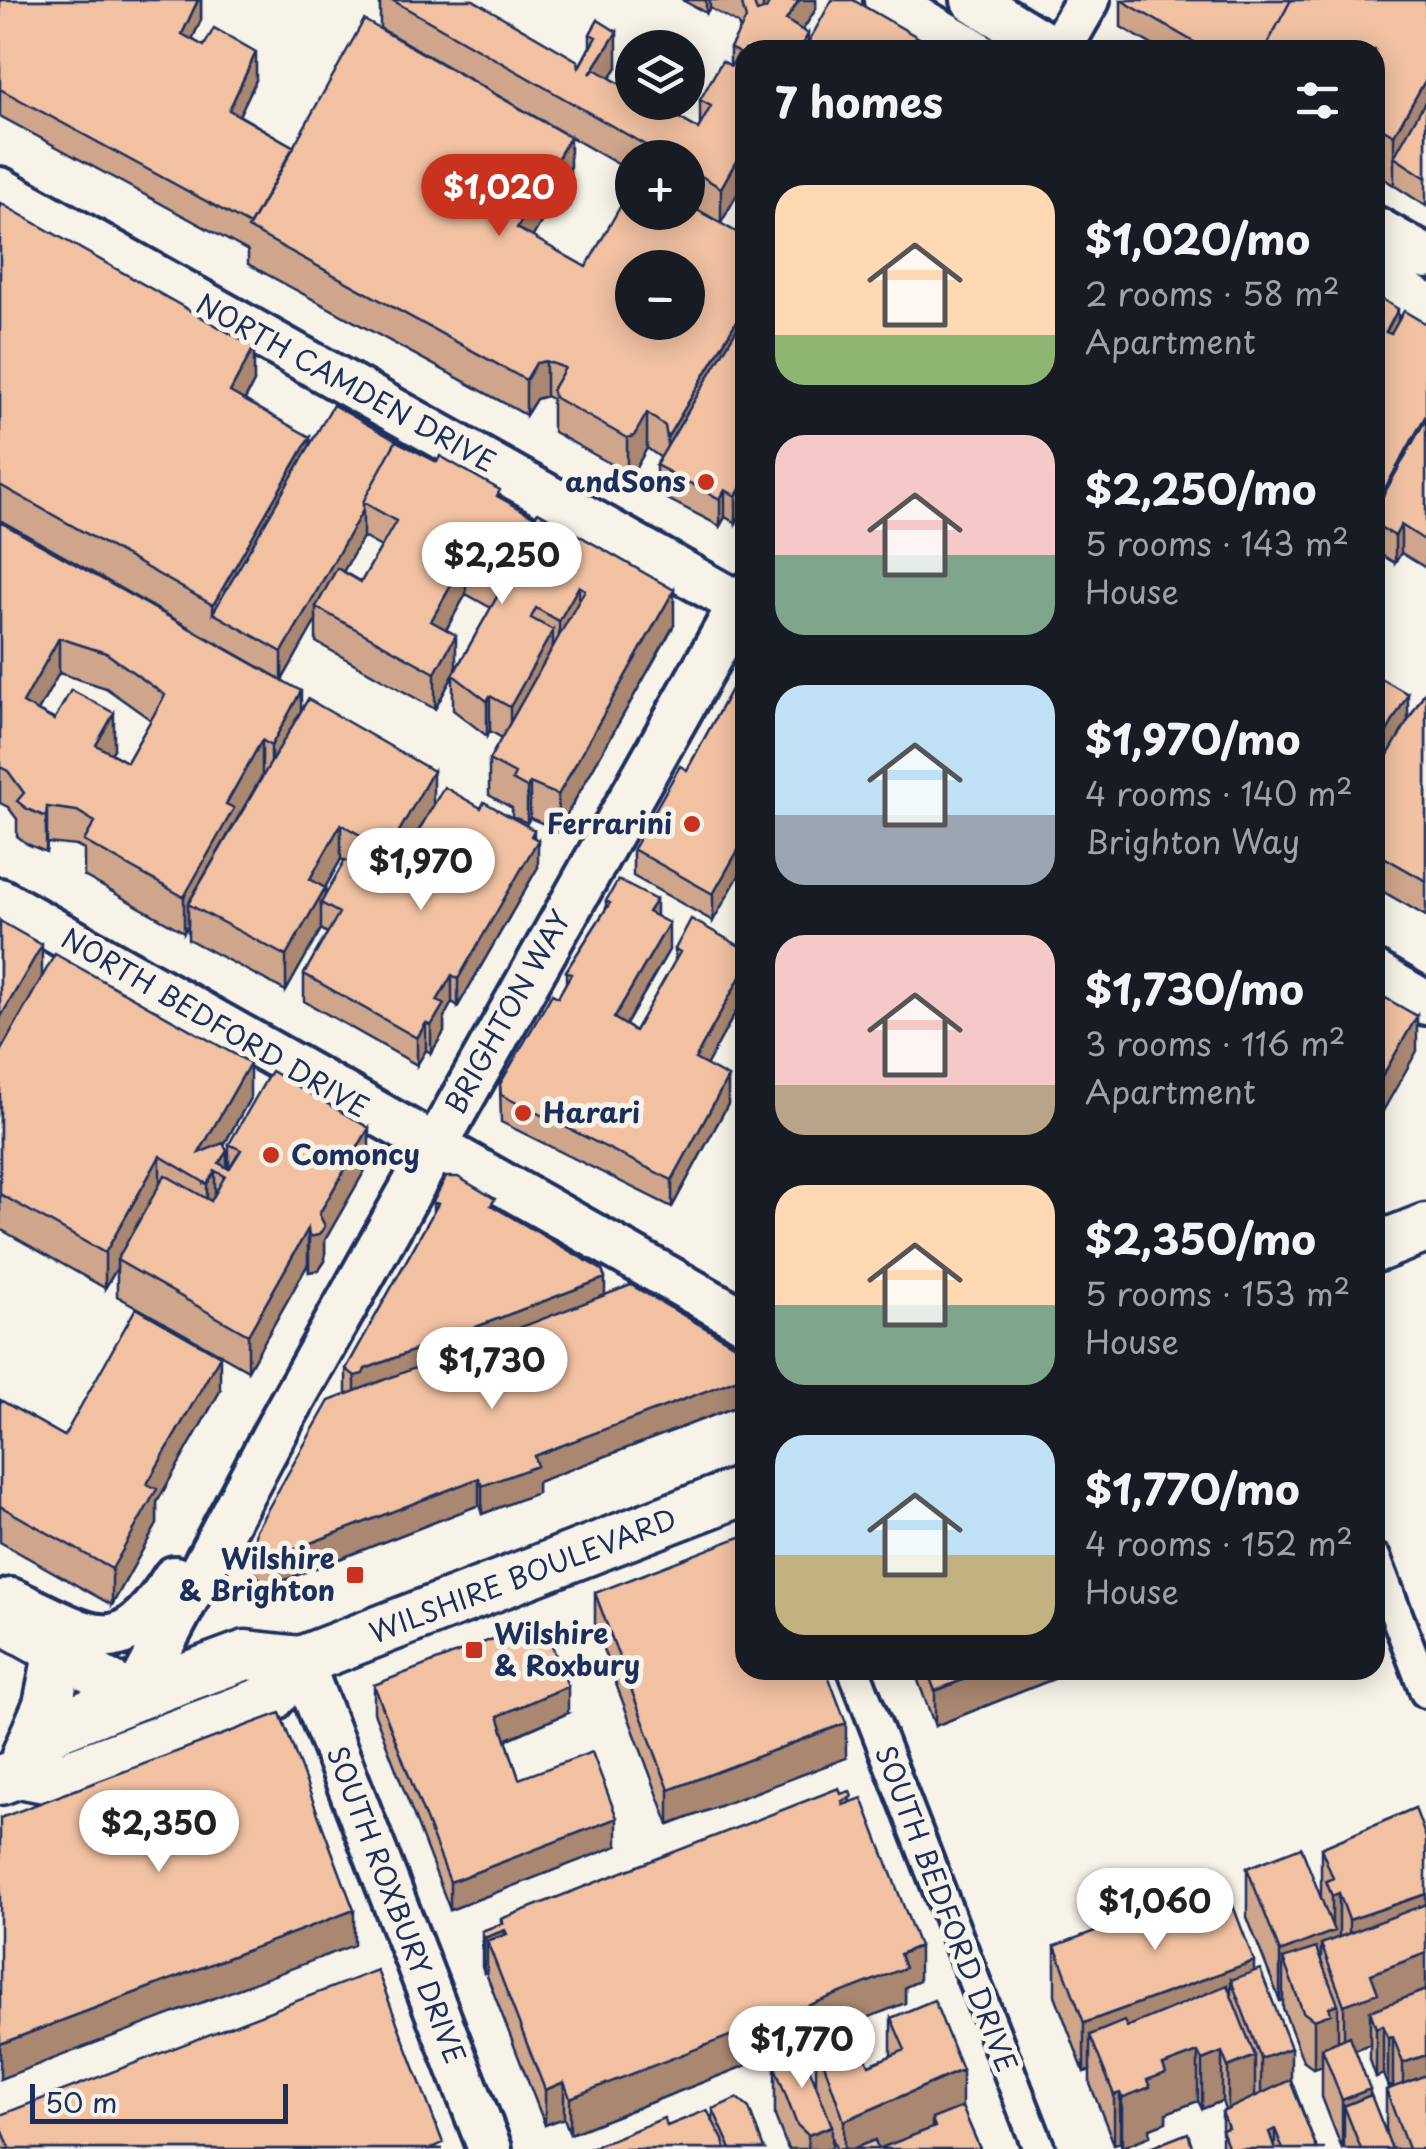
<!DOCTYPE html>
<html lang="en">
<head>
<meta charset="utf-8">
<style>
	body { margin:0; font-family:"Playpen Sans",sans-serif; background:#20242c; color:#f1f3f6; height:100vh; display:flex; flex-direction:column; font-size:38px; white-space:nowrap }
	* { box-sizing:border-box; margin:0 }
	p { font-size:32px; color:#9ea1a6 }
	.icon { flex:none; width:55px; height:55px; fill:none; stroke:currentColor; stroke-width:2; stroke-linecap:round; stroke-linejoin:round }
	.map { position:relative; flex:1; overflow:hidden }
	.details { position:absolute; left:735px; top:40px; width:650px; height:1640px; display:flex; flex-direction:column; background:#171b24; border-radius:30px; box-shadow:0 5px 25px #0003 }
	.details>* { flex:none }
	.fabs { position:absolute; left:615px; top:30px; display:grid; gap:20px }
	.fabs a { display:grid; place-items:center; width:90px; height:90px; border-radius:50%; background:#171b24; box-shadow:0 5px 25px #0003; font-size:50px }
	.scale { position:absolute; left:30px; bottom:25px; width:258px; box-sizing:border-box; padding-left:10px; border:5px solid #1b2f5e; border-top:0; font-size:28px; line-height:35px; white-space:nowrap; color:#1b2f5e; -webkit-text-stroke:8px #f7f3e8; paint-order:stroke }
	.price { position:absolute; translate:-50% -85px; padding:0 22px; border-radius:35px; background:#fff; color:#222; font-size:32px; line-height:65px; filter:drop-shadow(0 2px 5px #0008) }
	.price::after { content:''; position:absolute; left:50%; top:60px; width:30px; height:22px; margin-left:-15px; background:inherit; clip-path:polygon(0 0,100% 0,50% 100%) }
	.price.selected { background:#c8321e; color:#fff }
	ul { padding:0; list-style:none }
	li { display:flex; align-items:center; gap:30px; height:250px; padding:0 40px }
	li span { display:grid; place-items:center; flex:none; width:280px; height:200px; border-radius:30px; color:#555 }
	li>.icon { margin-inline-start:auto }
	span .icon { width:120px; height:120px; fill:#fffc; stroke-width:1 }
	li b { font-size:42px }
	h2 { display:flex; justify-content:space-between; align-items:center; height:120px; padding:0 40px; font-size:42px }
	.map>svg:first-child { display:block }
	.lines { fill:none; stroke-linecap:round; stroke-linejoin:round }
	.street-casing { stroke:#1b2f5e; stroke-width:38 }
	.secondary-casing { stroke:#1b2f5e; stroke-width:50 }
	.primary-casing { stroke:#1b2f5e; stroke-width:55 }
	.street { stroke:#f7f3e8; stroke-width:30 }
	.secondary { stroke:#f7f3e8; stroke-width:42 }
	.primary { stroke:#f7f3e8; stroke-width:48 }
	.wall { fill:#cfa68b; stroke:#1b2f5e; stroke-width:2.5; fill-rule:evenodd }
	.shaded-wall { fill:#a98771; stroke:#1b2f5e; stroke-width:2.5 }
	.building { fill:#f1c1a2; stroke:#1b2f5e; stroke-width:2.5; fill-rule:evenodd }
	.poi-dot { fill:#c8321e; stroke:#f7f3e8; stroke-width:4 }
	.labels { text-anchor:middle; stroke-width:10; stroke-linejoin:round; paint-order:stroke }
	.street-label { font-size:28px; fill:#1b2f5e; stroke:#f7f3e8 }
	.poi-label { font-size:28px; font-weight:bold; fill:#1b2f5e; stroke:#f7f3e8; text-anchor:end }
</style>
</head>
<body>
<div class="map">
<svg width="1426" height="2149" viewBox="0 0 1426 2149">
	<rect width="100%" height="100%" fill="#f7f3e8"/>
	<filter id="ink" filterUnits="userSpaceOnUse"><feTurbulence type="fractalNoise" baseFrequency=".01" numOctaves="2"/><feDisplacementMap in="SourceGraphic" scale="20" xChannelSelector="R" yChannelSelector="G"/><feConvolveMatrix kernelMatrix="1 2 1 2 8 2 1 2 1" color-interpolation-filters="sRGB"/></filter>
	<g filter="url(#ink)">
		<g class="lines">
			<!-- street casing -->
			<g class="street-casing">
				<path id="street" d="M1375,1559L1426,1692
					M854,1670L1039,2149"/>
			</g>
			<!-- secondary casing -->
			<g class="secondary-casing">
				<path id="secondary" d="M886,0L973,50
					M973,0L1055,50
					M1059,50L1088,0
					M0,189L745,607
					M1375,228L1426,257
					M1375,276L1426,305
					M0,900L745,1321
					M1375,973L1426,1003
					M11,1600C92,1636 118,1668 174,1578
					M0,1621L135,1696L286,1412L745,595
					M301,1661L490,2149"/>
			</g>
			<!-- primary casing -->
			<g class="primary-casing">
				<path id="primary" d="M1375,1248L1426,1228
					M26,1756L48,1705L58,1655
					M19,1773L47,1731L135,1696L246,1655L301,1661
					M0,1780L19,1773L55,1780L252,1706L268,1700L301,1661L745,1490"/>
			</g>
			<!-- street -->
			<use href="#street" class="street"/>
			<!-- secondary -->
			<use href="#secondary" class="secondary"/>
			<!-- primary -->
			<use href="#primary" class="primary"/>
		</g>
		<!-- wall -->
		<path class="wall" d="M0,0H201V20L192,39L256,80L239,115L294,147L570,172L532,237L586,267L745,237L736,523L725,517L720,526L656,493V465L661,458L647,448L634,471L627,473L554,432L552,426V399L546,396L536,399L526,415L248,264V251L0,116Z
			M380,0H473L579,67L590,46V34L598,20L617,67L610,78L698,129L700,125V100L730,65V48L740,30L738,24L710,8L706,13L682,0H816V9L802,31L808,42L940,50H745V180L721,223L688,204V158H632V172L380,28Z
			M1121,0H1426V206L1375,173V50H1161L1121,27Z
			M0,203L254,382L245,400L310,444L400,443L500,498L674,625L558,830L530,818L527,823L512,816V808L489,795V760L502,738L490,731L487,736L453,710V676L435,709L316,642V620L282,680L0,520ZM363,537L381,547L361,582L343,572ZM466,594L491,608L456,669L446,630Z
			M1375,295L1398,321L1426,324V568L1401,553L1395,563L1375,551Z
			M0,522L301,710L433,806L534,837L538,867L458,1006L452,1002L444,1017V1032L431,1053L426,1050L417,1065L304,1001V974L327,933L321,929L286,991L188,939V925L184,932L84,876V850L77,846L47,843L46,852L27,844L17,836V819L8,807L0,803ZM59,673L106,688L151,720L127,762L111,753L114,749L38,711ZM262,776H263L234,826ZM341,859L345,861L325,896V888Z
			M745,664L713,921L633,876V849L687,770Z
			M1375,675L1408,721L1426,690V916L1375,887V777L1384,762L1375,756Z
			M606,901L656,916L669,950L626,1025L635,1031L675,962V949H745V995L706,1065L728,1104L672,1207L501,1122L500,1084L558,997L566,983V971L606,909Z
			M0,921L42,976L250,1098L224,1145L227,1168L229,1169V1144L369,1163L325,1240V1261L319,1270L309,1272L308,1264L248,1370L117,1296V1268L105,1288L0,1229Z
			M745,1184V1228L741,1226V1191Z
			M433,1202L605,1295L745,1378L743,1404L537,1482V1493L482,1514L479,1505L277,1583L261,1581L254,1570V1543L346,1394V1369L433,1213Z
			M220,1391L157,1502V1524L112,1605L0,1542V1400L64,1436Z
			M595,1593L846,1758L669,1825L595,1628Z
			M914,1670H1076L935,1726Z
			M374,1685L568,1713L506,1740L519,1779L617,1846L450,1910L374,1712Z
			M841,1794L852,1802L919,1981L905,1987V2003L570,2134L564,2118L545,2125L487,1976V1972L484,1973L482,1967V1931L501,1924V1919Z
			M1415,1808L1426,2149H1342L1322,2097V2066L1314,2069L1303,2061L1283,2008V2000L1280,2001L1247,1917V1868L1321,1897V1848ZM1370,2044V2060L1376,2077L1383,2074L1388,2087L1393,2085V2087L1386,2090V2133L1370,2095L1355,2050Z
			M1055,1946L1254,1972L1291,2080L1317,2149H1325H1222V2112L1225,2110L1222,2101L1202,2109L1198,2101L1166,2113V2122L1150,2128V2136L1122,2147L1120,2142L1114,2144L1090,2084V2070L1084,2072L1055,1995Z
			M891,2018L962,2108L980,2149H836L832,2137V2149H788L775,2116V2054L816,2084V2041L869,2065L891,2056Z
			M713,2109L764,2149H589L667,2126L713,2122Z
			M0,2115L443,2149H0Z"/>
		<!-- shaded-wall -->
		<path class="shaded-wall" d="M198,0H201V20L182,61V34Z
			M706,0H710V8L706,13Z
			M763,0H774L763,19Z
			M799,0H816V9L790,50L786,20Z
			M617,32V67L590,109V74Z
			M808,34V50H799Z
			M256,52V80L229,137V110Z
			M1426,79V128L1394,157V184V135Z
			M570,137V172L517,264V228Z
			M745,145V180L721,223V188Z
			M745,307V342L667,473V438Z
			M1398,309V336L1386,332Z
			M254,347V382L230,427V392Z
			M546,361V396L536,399L526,415V380L536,363Z
			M647,413V448L634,471L627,473V438Z
			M1426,415V442L1375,524V506Z
			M310,437V472L213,613V605Z
			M745,480V507L736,523V496Z
			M725,490V517L720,526V499Z
			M363,510V537L321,610L316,607V620L282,680V652Z
			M1401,525V553L1395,563V536Z
			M524,537V572L501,614V579Z
			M466,559V594L431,656V621Z
			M579,586V622L559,656V621Z
			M674,590V625L558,830V795Z
			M553,630V665L510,742V707Z
			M456,635V670L435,709V673Z
			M59,638V673L23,738V703Z
			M301,691V726L271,781V746Z
			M1408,694V721L1385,762V735Z
			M490,696V731L487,736V701Z
			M114,713V749L96,780V745Z
			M262,740V776L188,904V925L184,932V897L226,804Z
			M433,771V806L388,886V851Z
			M530,783V818L527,823V788Z
			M47,807V843L46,852V817Z
			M341,824V859L310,914V879Z
			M534,830V846L538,840V867L458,1006V979Z
			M745,838V865L713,921V894Z
			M325,888V905L321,903V929L286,991V956Z
			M656,900V927L648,912Z
			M669,923V950L614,1045V1018Z
			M42,945V981L0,1053V1018Z
			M745,968V995L695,1086V1059Z
			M452,975V1002L444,1017V1032L431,1053V1026L437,1001Z
			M1417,1016V1051L1375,1125V1089Z
			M426,1023V1050L417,1065V1038Z
			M250,1063V1098L203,1182L199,1153Z
			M728,1077V1104L672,1207V1180Z
			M369,1128V1163L325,1240V1261L319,1270L309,1272V1237L319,1214Z
			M227,1151V1186L225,1176L219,1163Z
			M160,1156V1191L117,1260V1268L105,1288V1253Z
			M215,1171V1206L207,1219V1184Z
			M308,1229V1264L248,1370V1335Z
			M605,1278V1305L355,1404V1376L365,1369Z
			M745,1351L743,1404L537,1482V1493L482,1514V1486L534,1456Z
			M220,1356V1391L157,1502V1524L112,1605V1569L147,1484Z
			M479,1478V1505L277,1583V1556Z
			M987,1670H1076L935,1726V1691Z
			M568,1686V1713L498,1743V1716Z
			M846,1723V1758L669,1825V1790Z
			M617,1818V1846L450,1910V1882Z
			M1339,1893V1942L1321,1944V1985L1283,1959V2000L1280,2001V1952L1332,1931V1896Z
			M1426,1894V1943L1349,1969V1920Z
			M354,1910V1945L0,2079V2044Z
			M505,1930V1965L487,1941V1972L484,1973V1938Z
			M919,1946V1981L905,1987V2003L570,2134V2098Z
			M1426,1953V2002L1383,2025V2074L1376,2077V2028L1370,2011V2044L1344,2054V2005L1371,1974Z
			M1254,1961V2010L1231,1980V2018L1090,2035V2070L1084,2072V2023Z
			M1338,2004V2052L1322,2048V2066L1314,2069V2020L1329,2007Z
			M1393,2037V2085L1388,2087V2038Z
			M1291,2048V2097L1261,2108V2059Z
			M1198,2052V2101L1166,2113V2122L1150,2128V2136L1122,2147V2098L1147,2080L1163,2065Z
			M1222,2052V2101L1202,2109V2060Z
			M1426,2055V2104L1403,2112V2063Z
			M1255,2056V2105L1228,2116V2067Z
			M962,2070V2118L935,2127L932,2119V2131L891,2149H844V2121Z
			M564,2082V2118L545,2125V2090Z
			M1370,2089V2138L1344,2106V2148L1342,2149V2100Z
			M1120,2093V2142L1114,2144V2095Z
			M832,2126V2149H808V2135Z
			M1275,2129V2149L1269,2132Z"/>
		<!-- building -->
		<path class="building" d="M0,0H198L182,34L204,46L214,28L256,52L229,110L294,147L250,225L0,89Z
			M392,0H473L578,61L579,67L596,37L590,34L598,20L617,32L590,74L595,69L632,91V102H652L698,129L711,106L700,100L722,61L731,66L739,53L730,48L746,19L741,0H753L757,12L766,9L771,0H799L786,20L808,34L799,50H745V145L721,188L688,168V158H668Z
			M832,0H853L940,50H804Z
			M1121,0H1291L1264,50H1208Z
			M1291,0H1426V79L1394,135L1375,124V50H1264Z
			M364,20L570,137L517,228L586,267L632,186V212H688V205L745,237V307L667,438L665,426L647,413L634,436L627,438L554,397L552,390L565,368L546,361L536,363L526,380L248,228ZM632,268H688V322H632Z
			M1426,100V178L1394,157Z
			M0,203L254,347L230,392L310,437L213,605L0,485Z
			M1375,295L1398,309L1386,332L1391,334L1404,311L1426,324V415L1375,506Z
			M745,315V480L736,496L725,490L720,499L656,465Z
			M333,405L400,443L396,441L363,502V510L282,652L213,613Z
			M1426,419V541L1401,525L1395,536L1375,524V510Z
			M396,441L437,462L440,456L500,490L497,496L535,517L538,512L674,590L558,795L530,783L527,788L512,780L515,774L489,760L585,590L579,586L559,621L536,608L531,618L553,630L510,707L490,696L487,701L453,675L529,540L524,537L501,579L466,559L431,621L456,635L435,673L316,607L337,568L361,582L396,521L363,502Z
			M0,522L301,691L271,746L262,740L226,804L234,808L184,897L84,841L95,822L77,811L47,807L46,817L27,809L17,801L24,793L8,771L0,767ZM59,638L106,653L165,695L127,762L96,745L114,713L71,690L54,720L23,703Z
			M745,664V838L713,894L633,849L680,766L687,770Z
			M1375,675L1408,694L1385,735L1375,729Z
			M1426,690V881L1375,852V795L1380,787L1375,784V777Z
			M308,699L433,771L388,851L341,824L310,879L325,888L286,956L188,904Z
			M444,787L481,808L484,802L534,830L531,836L538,840L458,979L452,975L437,1001L444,1004L431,1026L426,1023L417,1038L304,974L339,913L321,903L345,860L387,885Z
			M618,880L656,900L648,912L669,923L614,1018L635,1031L680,952L675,949L691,919L745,949V968L695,1059L728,1077L672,1180L501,1095L500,1084L552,994L558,997L571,974L566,971L610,903L606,901Z
			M0,921L42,945L0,1018Z
			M55,954L250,1063L199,1153L223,1143L227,1151L219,1163L229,1169L241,1150L229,1144L271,1071L369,1128L319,1214L325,1226L319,1235L309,1237L308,1229L248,1335L117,1260L165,1175L211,1201L225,1176L215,1171L207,1184L160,1156L105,1253L0,1194V1052Z
			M1375,992L1417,1016L1375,1089Z
			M446,1177H458L495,1199L491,1205L602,1270L605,1278L365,1369L363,1374L355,1376L346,1369L438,1204L433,1202Z
			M631,1285L745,1351L743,1377L534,1456L537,1466L482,1486L479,1478L277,1556L261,1554L254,1543L256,1530L329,1401Z
			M136,1308L220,1356L147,1484L157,1489L112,1569L0,1506V1400L64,1436Z
			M745,1535V1670H826L846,1723L669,1790L595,1593Z
			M542,1620L568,1686L498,1716L519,1779L592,1752L617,1818L450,1882L374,1685Z
			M927,1670H987L935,1691Z
			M280,1713L354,1910L0,2044V1818Z
			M839,1788L841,1794L850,1791L852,1797L842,1801L843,1805L862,1798L919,1946L900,1954L905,1968L570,2098L564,2082L545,2090L487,1941L507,1934L505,1930L484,1938L482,1931L503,1923L501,1919Z
			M1415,1808L1426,1838V1894L1349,1920L1339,1893L1332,1896L1326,1881L1333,1878L1321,1848Z
			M1301,1847L1334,1931L1280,1952L1247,1868Z
			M1224,1882L1254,1961L1084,2023L1055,1946Z
			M1426,1904V1953L1371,1974L1378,1993L1344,2005L1321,1944Z
			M1316,1948L1338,2004L1329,2007L1331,2014L1314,2020L1303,2012L1283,1959Z
			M1260,1969L1291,2048L1261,2059L1231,1980Z
			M377,1970L443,2143L429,2149H10L0,2124V2115Z
			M1227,1985L1255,2056L1228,2067L1222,2052L1202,2060L1198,2052L1163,2065L1166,2073L1147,2080L1150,2087L1122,2098L1120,2093L1114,2095L1090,2035L1124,2021L1127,2027Z
			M1426,1990V2055L1403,2063L1393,2037L1388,2038L1383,2025L1376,2028L1370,2011Z
			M934,2000L962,2070L844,2121L816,2041L853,2026L869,2065L905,2050L891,2018Z
			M1350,2036L1370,2089L1342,2100L1322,2048Z
			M800,2044L832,2126L808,2135L797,2125L775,2067L779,2066L775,2054Z
			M1426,2075V2149H1408L1386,2090Z
			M1290,2080L1317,2149H1283L1275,2129L1269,2132L1275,2149H1229L1222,2130L1228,2128L1222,2112Z
			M1371,2095L1392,2149H1361L1344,2106Z
			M737,2098L749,2108L764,2149H731L713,2109Z
			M962,2107L980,2149H852L875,2140L878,2149L935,2127L932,2119Z
			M707,2110L723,2140L725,2149H589L664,2118L667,2126Z
			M1188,2133L1193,2149H1147Z"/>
	</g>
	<!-- markers -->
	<g class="poi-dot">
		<circle cx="706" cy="482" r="10"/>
		<circle cx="692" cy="824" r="10"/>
		<circle cx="523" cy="1113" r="10"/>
		<circle cx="271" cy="1155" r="10"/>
		<rect x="345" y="1565" width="20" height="20" rx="5"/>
		<rect x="464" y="1640" width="20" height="20" rx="5"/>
	</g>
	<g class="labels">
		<!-- street labels -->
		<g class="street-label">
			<text transform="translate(346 383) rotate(29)" y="10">NORTH CAMDEN DRIVE</text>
			<text transform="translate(508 1012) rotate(-61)" y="10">BRIGHTON WAY</text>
			<text transform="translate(215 1023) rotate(30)" y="10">NORTH BEDFORD DRIVE</text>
			<text transform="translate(523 1576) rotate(-21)" y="10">WILSHIRE BOULEVARD</text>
			<text transform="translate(396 1905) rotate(69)" y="10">SOUTH ROXBURY DRIVE</text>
			<text transform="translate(946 1909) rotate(69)" y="10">SOUTH BEDFORD DRIVE</text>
		</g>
		<!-- poi labels -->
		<g class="poi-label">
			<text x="686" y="492">andSons</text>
			<text x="672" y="834">Ferrarini</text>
			<text x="543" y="1123" text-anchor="start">Harari</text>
			<text x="291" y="1165" text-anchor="start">Comoncy</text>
			<text x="335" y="1569">Wilshire<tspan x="335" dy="32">&amp; Brighton</tspan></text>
			<text x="494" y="1644" text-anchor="start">Wilshire<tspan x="494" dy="32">&amp; Roxbury</tspan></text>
		</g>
	</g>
</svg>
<div class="fabs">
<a><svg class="icon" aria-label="layers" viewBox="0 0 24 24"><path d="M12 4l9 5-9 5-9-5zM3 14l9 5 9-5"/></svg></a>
<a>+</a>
<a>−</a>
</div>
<div class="scale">50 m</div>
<b class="price selected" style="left:499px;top:239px">$1,020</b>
<b class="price" style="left:502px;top:607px">$2,250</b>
<b class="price" style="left:421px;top:913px">$1,970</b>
<b class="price" style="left:492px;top:1412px">$1,730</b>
<b class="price" style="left:159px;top:1875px">$2,350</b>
<b class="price" style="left:1155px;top:1953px">$1,060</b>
<b class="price" style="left:802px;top:2091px">$1,770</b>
<section class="details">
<h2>7 homes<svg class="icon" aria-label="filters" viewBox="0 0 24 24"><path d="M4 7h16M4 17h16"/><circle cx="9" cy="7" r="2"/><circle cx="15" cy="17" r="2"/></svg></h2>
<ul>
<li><span style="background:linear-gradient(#ffd9b3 75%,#8fb573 0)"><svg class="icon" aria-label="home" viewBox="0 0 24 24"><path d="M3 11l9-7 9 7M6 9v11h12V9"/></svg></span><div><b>$1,020/mo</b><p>2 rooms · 58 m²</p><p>Apartment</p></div></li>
<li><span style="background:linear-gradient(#f6c9c9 60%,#7fa58c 0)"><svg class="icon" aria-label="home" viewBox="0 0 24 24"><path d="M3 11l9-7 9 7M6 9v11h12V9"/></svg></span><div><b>$2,250/mo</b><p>5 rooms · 143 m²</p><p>House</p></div></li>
<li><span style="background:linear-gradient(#bfe0f5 65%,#9aa5b1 0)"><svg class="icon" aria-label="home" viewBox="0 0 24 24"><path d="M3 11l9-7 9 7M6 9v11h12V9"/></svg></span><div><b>$1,970/mo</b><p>4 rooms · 140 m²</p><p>Brighton Way</p></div></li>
<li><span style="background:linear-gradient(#f6c9c9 75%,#b9a48a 0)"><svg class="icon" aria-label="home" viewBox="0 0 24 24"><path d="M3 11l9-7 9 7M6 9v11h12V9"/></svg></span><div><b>$1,730/mo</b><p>3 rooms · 116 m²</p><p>Apartment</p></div></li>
<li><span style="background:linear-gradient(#ffd9b3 60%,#7fa58c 0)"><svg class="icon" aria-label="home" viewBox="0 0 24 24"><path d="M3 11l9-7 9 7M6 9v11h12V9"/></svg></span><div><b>$2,350/mo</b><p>5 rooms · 153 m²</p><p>House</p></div></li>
<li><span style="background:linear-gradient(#bfe0f5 60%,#c2b280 0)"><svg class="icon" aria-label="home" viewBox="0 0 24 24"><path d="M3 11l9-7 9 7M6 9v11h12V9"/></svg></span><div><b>$1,770/mo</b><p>4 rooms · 152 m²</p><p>House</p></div></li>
</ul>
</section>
</div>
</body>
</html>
